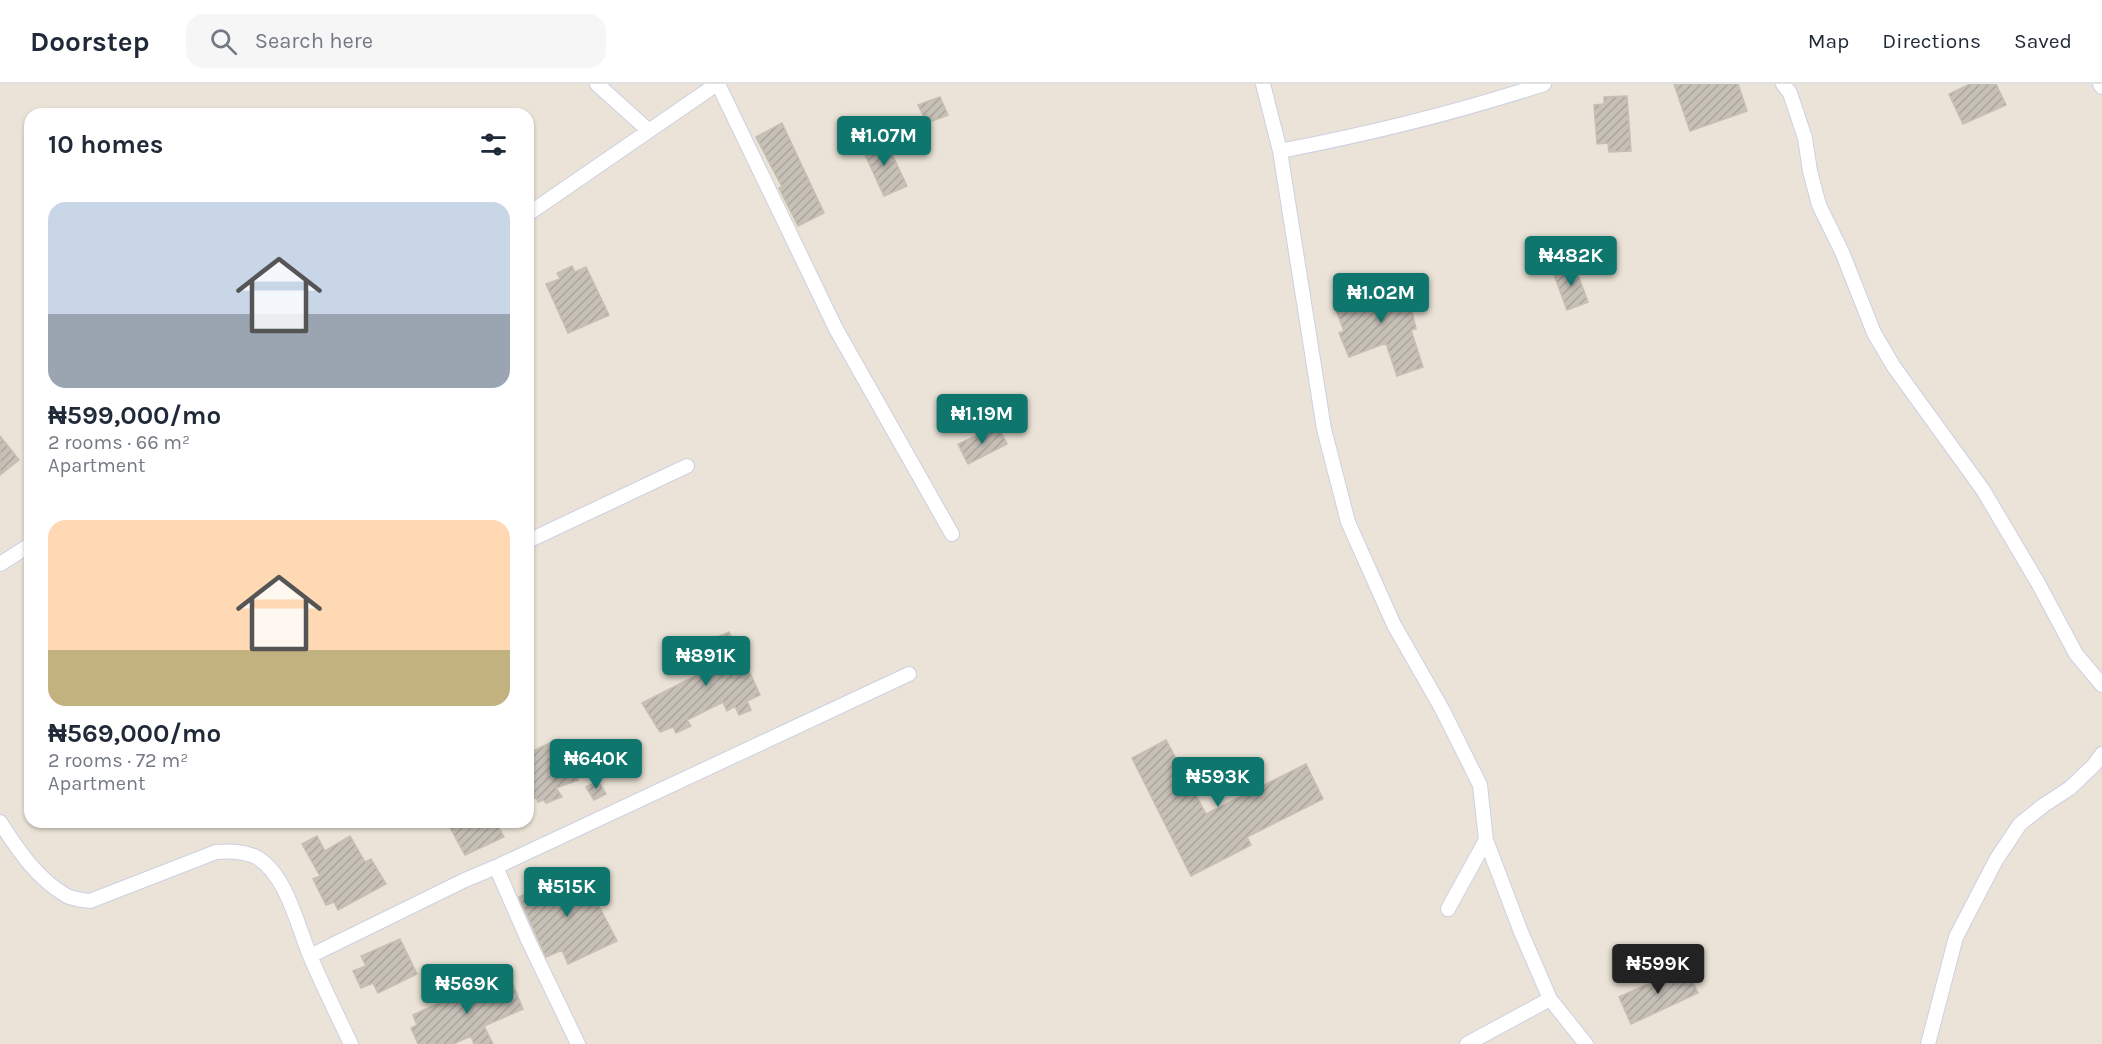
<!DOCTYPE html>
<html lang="en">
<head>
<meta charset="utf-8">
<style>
	body { margin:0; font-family:Karla,sans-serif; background:#f6f6f7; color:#1f2937; height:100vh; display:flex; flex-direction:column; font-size:22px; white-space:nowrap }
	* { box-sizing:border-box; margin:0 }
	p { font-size:20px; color:#747a83 }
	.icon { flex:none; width:33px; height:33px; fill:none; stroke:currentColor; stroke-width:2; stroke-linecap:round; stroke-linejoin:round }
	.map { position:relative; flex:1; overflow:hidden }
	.details { position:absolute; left:24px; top:24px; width:510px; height:720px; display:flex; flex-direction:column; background:#fff; border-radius:18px; box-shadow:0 2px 4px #0004 }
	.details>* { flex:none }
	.price { position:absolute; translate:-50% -51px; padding:0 14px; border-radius:6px; background:#0f766e; color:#fff; font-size:20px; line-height:39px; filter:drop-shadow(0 2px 3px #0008) }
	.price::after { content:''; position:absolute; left:50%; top:36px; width:18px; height:14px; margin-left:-9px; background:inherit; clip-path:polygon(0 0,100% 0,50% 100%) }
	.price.current { background:#222; color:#fff }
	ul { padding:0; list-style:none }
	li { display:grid; align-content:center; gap:12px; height:318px; padding:0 24px }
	li span { display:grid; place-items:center; height:186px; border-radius:18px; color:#555 }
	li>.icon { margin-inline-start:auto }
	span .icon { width:108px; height:108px; fill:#fffc; stroke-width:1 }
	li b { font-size:26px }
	h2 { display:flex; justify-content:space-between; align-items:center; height:72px; padding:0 24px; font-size:26px }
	header { display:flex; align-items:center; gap:36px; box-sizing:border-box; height:84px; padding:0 30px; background:#fff; border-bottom:2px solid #e0e1e3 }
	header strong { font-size:28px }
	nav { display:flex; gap:33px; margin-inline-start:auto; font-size:21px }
	.search { width:420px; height:54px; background:#f6f6f7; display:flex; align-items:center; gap:15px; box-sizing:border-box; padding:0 21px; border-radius:18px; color:#747a83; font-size:22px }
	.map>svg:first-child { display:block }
	.building { fill:url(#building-hatch); stroke:#c6bfb1; stroke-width:1.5 }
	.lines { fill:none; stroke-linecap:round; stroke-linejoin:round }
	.minor-casing { stroke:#ccd0e2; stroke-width:16 }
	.minor { stroke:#fff; stroke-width:14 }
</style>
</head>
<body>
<header>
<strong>Doorstep</strong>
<div class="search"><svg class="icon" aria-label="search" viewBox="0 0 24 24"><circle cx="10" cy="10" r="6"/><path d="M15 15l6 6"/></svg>Search here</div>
<nav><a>Map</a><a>Directions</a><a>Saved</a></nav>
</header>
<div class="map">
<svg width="2102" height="960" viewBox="0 0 2102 960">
	<defs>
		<pattern id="building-hatch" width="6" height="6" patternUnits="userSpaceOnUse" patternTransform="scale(1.5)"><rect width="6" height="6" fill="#c6c0b7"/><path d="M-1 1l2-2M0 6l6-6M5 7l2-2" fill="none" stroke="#aaa59d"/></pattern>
	</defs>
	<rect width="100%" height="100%" fill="#ebe3d7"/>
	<!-- building -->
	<path class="building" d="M1674,0H1738L1747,27L1690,47Z
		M1970,0H1996L2006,21L1963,40L1949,10Z
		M1627,12L1631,67L1609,68L1608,59L1597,60L1594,21L1604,20V13Z
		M940,13L948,31L927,39L918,21Z
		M782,39L824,129L798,142L779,104L782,103L756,53Z
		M884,53L907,102L884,112L862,64Z
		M1574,180L1588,218L1567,226L1553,188Z
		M572,182L575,188L586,183L609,231L568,249L546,200L560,195L557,189Z
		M1400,194L1411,222L1416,245L1411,246L1423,283L1397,292L1386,259L1349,273L1339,249L1344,247L1333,218Z
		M998,342L1007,360L968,380L958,360Z
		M0,352L19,376L0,391Z
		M729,548L737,566L739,565L760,611L747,617L751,626L739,631L735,622L727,627L723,618L687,636L691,642L676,649L673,643L660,648L642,619L707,586L695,563Z
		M559,655L578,696L556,704L562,713L546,719L544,716L538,718L536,713L528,717V669Z
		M1166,656L1206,730L1306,680L1323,715L1247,753L1251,761L1191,792L1132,674Z
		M598,697L606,710L594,716L586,703Z
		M447,738H496L504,753L465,771Z
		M317,752L325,767L350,752L365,778L371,775L386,800L338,826L334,818L326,821L313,795L320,792L302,760Z
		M571,787L573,792L581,788L617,857L568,880L562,866L546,873L519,813Z
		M400,855L417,890L378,909L373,899L361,904L353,887L366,882L361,872Z
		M1686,883L1698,909L1631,940L1619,913Z
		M498,892L504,905L513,901L523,925L484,942L493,960H474L471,952L453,960H418L411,944L417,941L413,931Z"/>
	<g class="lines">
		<!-- minor casing -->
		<g class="minor-casing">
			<path id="minor" d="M597,0L648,46
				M718,0L836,245L952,450
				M1263,0L1280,67L1324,345L1348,438L1394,541L1442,625L1480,701L1486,756L1521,848L1550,915L1586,960
				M1783,0L1790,9L1805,54L1810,87L1819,121L1842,168L1874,249L1894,283L1983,406L2038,499L2076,570L2102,601
				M2100,0L2102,3
				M1280,67C1369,50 1458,28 1544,0
				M528,130L717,0
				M528,457L687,382
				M0,480L30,461
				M0,738C18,766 37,795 67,812C73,815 83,816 90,817L216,768C230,767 243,767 256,773C286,789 298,843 310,872C323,902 337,931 351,960
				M496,783L909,590
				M1448,825L1486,756
				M310,872L465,796L496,783L528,856L578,960
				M1467,960L1550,915
				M1928,960L1956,853L1996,776L2020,740L2044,721L2070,704L2094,681L2102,670"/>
		</g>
		<!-- minor -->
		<use href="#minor" class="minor"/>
	</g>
</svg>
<b class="price" style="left:884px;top:83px">₦1.07M</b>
<b class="price" style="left:1571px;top:203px">₦482K</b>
<b class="price" style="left:1381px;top:240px">₦1.02M</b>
<b class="price" style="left:982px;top:361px">₦1.19M</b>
<b class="price" style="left:706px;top:603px">₦891K</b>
<b class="price" style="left:596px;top:706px">₦640K</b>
<b class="price" style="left:1218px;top:724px">₦593K</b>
<b class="price" style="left:567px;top:834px">₦515K</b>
<b class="price current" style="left:1658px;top:911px">₦599K</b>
<b class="price" style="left:467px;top:931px">₦569K</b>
<section class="details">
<h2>10 homes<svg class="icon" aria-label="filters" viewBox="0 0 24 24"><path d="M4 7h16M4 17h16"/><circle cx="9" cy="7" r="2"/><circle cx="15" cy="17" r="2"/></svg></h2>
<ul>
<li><span style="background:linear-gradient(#c9d6e8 60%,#9aa5b1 0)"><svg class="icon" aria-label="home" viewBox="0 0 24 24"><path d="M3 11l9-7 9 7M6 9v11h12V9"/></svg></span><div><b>₦599,000/mo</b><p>2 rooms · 66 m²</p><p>Apartment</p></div></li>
<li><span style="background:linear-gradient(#ffd9b3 70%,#c2b280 0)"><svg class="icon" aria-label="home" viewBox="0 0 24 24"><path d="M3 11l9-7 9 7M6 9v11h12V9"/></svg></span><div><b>₦569,000/mo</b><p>2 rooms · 72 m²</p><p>Apartment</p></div></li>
</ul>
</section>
</div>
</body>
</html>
